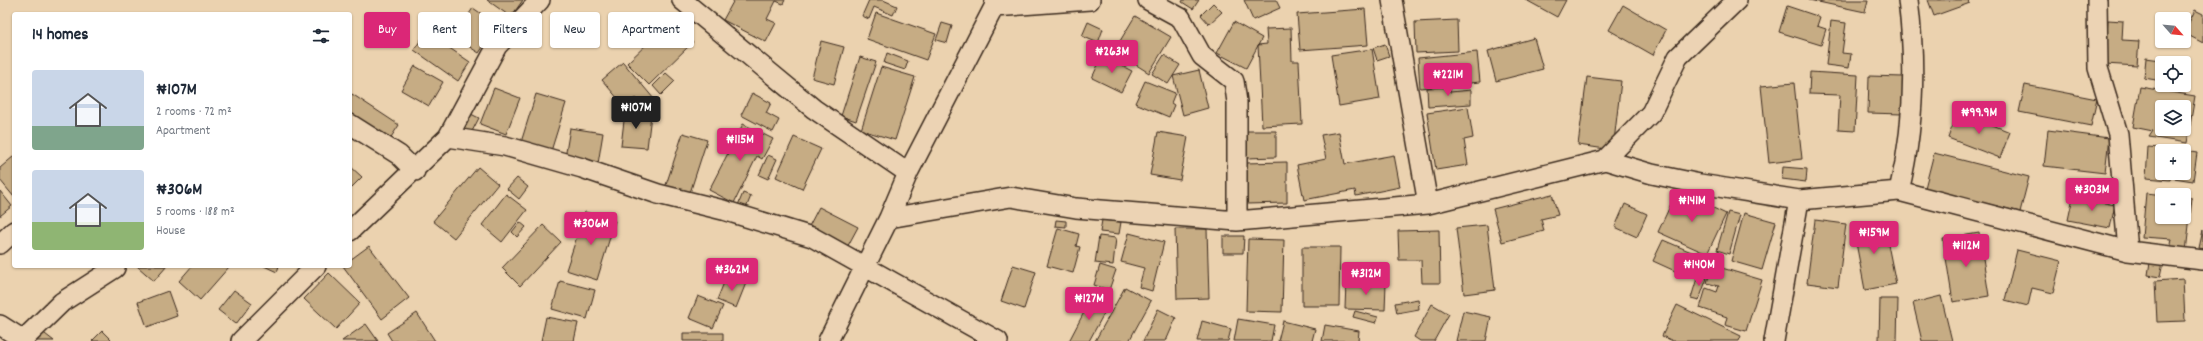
<!DOCTYPE html>
<html lang="en">
<head>
<meta charset="utf-8">
<style>
	body { margin:0; font-family:Dekko,sans-serif; background:#f2f2f3; color:#1f2937; height:100vh; display:flex; flex-direction:column; font-size:15px; white-space:nowrap }
	* { box-sizing:border-box; margin:0 }
	p { font-size:13px; color:#747a83 }
	.icon { flex:none; width:22px; height:22px; fill:none; stroke:currentColor; stroke-width:2; stroke-linecap:round; stroke-linejoin:round }
	.map { position:relative; flex:1; overflow:hidden }
	.sheet { position:absolute; left:12px; top:12px; width:340px; height:256px; display:flex; flex-direction:column; background:#fff; border-radius:4px; box-shadow:0 1px 3px #0004 }
	.sheet>* { flex:none }
	.banner { position:absolute; left:364px; top:12px; width:380px; height:36px; display:flex; gap:8px }
	.needle { width:26px; rotate:117deg }
	.fabs { position:absolute; left:2155px; top:12px; display:grid; gap:8px }
	.fabs a { display:grid; place-items:center; width:36px; height:36px; border-radius:4px; background:#fff; box-shadow:0 1px 3px #0004; font-size:20px }
	.price { position:absolute; translate:-50% -34px; padding:0 9px; border-radius:4px; background:#db2777; color:#fff; font-size:13px; line-height:26px; filter:drop-shadow(0 1px 2px #0008) }
	.price::after { content:''; position:absolute; left:50%; top:24px; width:12px; height:9px; margin-left:-6px; background:inherit; clip-path:polygon(0 0,100% 0,50% 100%) }
	.price.current { background:#222; color:#fff }
	ul { padding:0; list-style:none }
	li { display:flex; align-items:center; gap:12px; height:100px; padding:0 20px }
	li span { display:grid; place-items:center; flex:none; width:112px; height:80px; border-radius:4px; color:#555 }
	li>.icon { margin-inline-start:auto }
	span .icon { width:48px; height:48px; fill:#fffc; stroke-width:1 }
	li b { font-size:17px }
	h2 { display:flex; justify-content:space-between; align-items:center; height:48px; padding:0 20px; font-size:17px }
	.chip { padding:0 14px; border-radius:4px; background:#fff; box-shadow:0 1px 3px #0004; font-size:14px; line-height:36px }
	.chip.current { background:#db2777; color:#fff }
	.map>svg:first-child { display:block }
	.building { fill:#c6ac84; stroke:#3b2a1e; fill-rule:evenodd }
	.lines { fill:none; stroke-linecap:round; stroke-linejoin:round }
	.minor-casing { stroke:#3b2a1e; stroke-width:22 }
	.minor { stroke:#ecd3b4; stroke-width:19 }
</style>
</head>
<body>
<div class="map">
<svg width="2203" height="341" viewBox="0 0 2203 341">
	<rect width="100%" height="100%" fill="#ebd2af"/>
	<filter id="ink" filterUnits="userSpaceOnUse"><feTurbulence type="fractalNoise" baseFrequency=".025" numOctaves="2"/><feDisplacementMap in="SourceGraphic" scale="8" xChannelSelector="R" yChannelSelector="G"/><feConvolveMatrix kernelMatrix="1 2 1 2 8 2 1 2 1" color-interpolation-filters="sRGB"/></filter>
	<g filter="url(#ink)">
		<!-- building -->
		<path class="building" d="M487,0H523L511,17Z
			M734,0H785L783,4L776,1L767,19L776,23L766,42L723,20Z
			M869,0H883L897,6L893,15L874,7L869,19L862,16Z
			M1183,0H1199L1193,9L1182,2Z
			M1244,0H1276L1280,8L1253,20Z
			M1526,0H1566L1557,17Z
			M1809,0H1868L1865,12Z
			M1928,0H1969L1970,3L1934,16Z
			M1213,3L1222,12L1209,24L1201,15Z
			M1623,5L1666,30L1653,55L1609,30Z
			M1787,6L1820,17L1817,26L1826,29L1821,45L1779,32Z
			M473,8L498,25L479,53L454,37Z
			M1365,9L1368,45L1300,50L1297,14Z
			M2195,10L2203,14V43L2184,33Z
			M876,13L936,34L926,60L867,39Z
			M1135,16L1171,37L1149,73L1114,51Z
			M672,20L693,42L649,85L627,63Z
			M1457,20L1458,51L1416,53L1415,22Z
			M2108,20L2123,21L2122,40L2139,41L2137,66L2105,64Z
			M1831,21L1846,23L1842,53L1851,54L1849,68L1826,65Z
			M1088,22L1103,29L1098,43L1082,36Z
			M1234,22L1262,38L1246,68L1217,53Z
			M942,23L952,26L947,43L936,40Z
			M1291,28L1292,61H1299L1302,124L1262,126L1258,45L1267,44L1266,29Z
			M426,32L470,62L458,81L414,50Z
			M1534,38L1543,69L1496,81L1488,51Z
			M821,41L844,47L834,84L812,78Z
			M1385,44L1389,56L1377,60L1373,48Z
			M1372,49L1380,99L1339,106L1331,55Z
			M1477,52L1480,82L1420,88L1418,58Z
			M887,53L908,61L905,70L884,63Z
			M1164,55L1180,65L1168,84L1152,74Z
			M1102,56L1132,71L1121,92L1092,78Z
			M860,57L876,62L856,121L841,116Z
			M2146,58L2183,63H2162V81L2144,78Z
			M623,62L654,99L644,107L635,98L625,107L602,80Z
			M2184,63L2189,64L2186,84H2184Z
			M415,66L443,82L429,106L401,90Z
			M881,67L915,77L895,140L861,130Z
			M1199,70L1208,108L1183,115L1173,76Z
			M1810,72L1858,75L1855,131L1838,130L1840,95L1809,94Z
			M666,73L675,81L661,95L653,86Z
			M1869,76L1903,77L1902,114L1868,113Z
			M1587,77L1621,81L1613,150L1578,145Z
			M1145,81L1175,93L1171,103L1174,105L1169,117L1135,103Z
			M1794,83L1802,159L1769,163L1761,86Z
			M2025,85L2097,99L2091,126L2019,112Z
			M1450,87V92L1471,90V104L1428,107L1427,88Z
			M2140,87L2195,96L2187,143L2149,137L2153,131L2133,127ZM2162,107H2184V129H2162Z
			M494,88L520,98L506,134L480,124Z
			M752,93L771,103L766,113L779,120L773,132L741,115Z
			M352,94L399,125L382,151L350,129V97Z
			M536,94L566,103L547,164L517,155Z
			M1468,107L1473,138L1464,140L1468,165L1436,170L1427,113Z
			M1958,111L2010,132L2000,158L1948,138Z
			M625,112L651,115L647,148L621,146Z
			M469,113L479,118L468,139L459,134Z
			M743,124L773,139L762,159L757,156L734,203L709,190Z
			M570,128L603,133L596,176L563,170Z
			M2048,130L2109,138L2105,173L2044,166Z
			M1246,131H1276V157L1247,158Z
			M1158,132L1188,137L1180,180L1150,175Z
			M1339,132L1345,164L1394,155L1400,187L1356,196L1355,190L1304,200L1297,165L1326,159L1321,135Z
			M683,133L707,140L688,199L664,191Z
			M794,137L821,149L802,189L776,177Z
			M2148,147L2173,149V151H2162V173H2171L2170,180L2146,178Z
			M2178,150L2197,153L2193,181L2174,178V173H2184V151Z
			M1934,153L2029,177L2020,212L1925,188Z
			M768,155L777,159L768,179L759,175Z
			M14,156V197L0,180V168Z
			M1287,162V203L1246,204L1245,163Z
			M350,166L362,177L350,189Z
			M478,167L498,184L454,238L433,221Z
			M1783,167L1807,169L1806,182L1782,179Z
			M517,178L528,187L519,199L507,189Z
			M2079,183L2103,189L2100,199L2077,193Z
			M0,191L12,206L0,216Z
			M1677,191L1726,214L1707,254L1658,232Z
			M743,193L751,196L742,218L734,215Z
			M2146,193L2164,195H2162V217H2184V197L2192,198L2186,252L2170,250L2172,239L2142,237Z
			M506,194L527,210L502,242L482,225Z
			M1552,194L1558,215L1541,219L1544,231L1502,242L1493,209Z
			M2073,197L2115,205L2110,228L2068,220Z
			M1625,204L1647,214L1637,237L1615,227Z
			M819,207L858,227L844,253L806,232Z
			M585,212L615,221L597,280L566,270Z
			M1728,212L1740,215L1729,254L1717,250Z
			M1744,213L1776,222L1762,270L1731,261Z
			M1056,220L1066,221V227L1055,226Z
			M1102,220L1121,222L1119,234L1100,232Z
			M1815,220L1846,224L1838,287L1807,283Z
			M1883,220L1896,284L1865,290L1853,227Z
			M520,222L526,227L517,237L512,232Z
			M543,225L561,242L520,286L502,268Z
			M1487,225L1495,290L1464,294L1456,228Z
			M1058,228L1079,234L1076,246L1080,247L1073,273L1047,266Z
			M1175,229H1207L1209,298L1177,299Z
			M1439,230L1440,283H1422L1421,260H1399L1398,231Z
			M2203,230V249L2199,248Z
			M1129,233L1164,242L1152,291L1139,287L1144,268L1121,262Z
			M1979,233L1989,296L1953,302L1943,239Z
			M1099,236L1116,238L1113,265L1095,263Z
			M1223,236H1244L1243,253H1223Z
			M1248,239L1284,240L1282,312L1246,311Z
			M1663,240L1696,254L1686,276L1653,261Z
			M369,246L409,298L382,319L343,266H350V260Z
			M1302,247H1340L1339,306H1302Z
			M2017,250L2061,261L2053,293L2032,288L2028,306L2005,300Z
			M2150,262L2163,263L2160,277L2148,275Z
			M1013,265L1036,272L1024,309L1001,301Z
			M1100,265L1116,270L1109,290L1094,285Z
			M1712,265L1762,280L1746,331L1725,325L1727,317L1700,308L1706,288L1717,292L1719,286L1707,283Z
			M137,266H167L154,281Z
			M192,266H228L229,267L200,300L179,281Z
			M264,266H279L277,272Z
			M329,273L360,303L336,329L304,299Z
			M727,275L746,283L736,308L717,300Z
			M1698,275L1707,278L1699,300L1691,298Z
			M2183,279L2185,321L2157,322L2155,281Z
			M560,281L595,290L587,319L552,309Z
			M1346,282L1386,283L1385,310L1345,309Z
			M1125,287L1151,301L1129,341H1095Z
			M234,290L252,303L236,324L218,310Z
			M168,291L177,316L147,327L138,302Z
			M698,296L723,306L713,328L689,318Z
			M1941,296L1952,341H1922L1913,303Z
			M1092,297L1108,306L1089,341H1069Z
			M1418,299L1419,309L1397,313L1395,303Z
			M1880,299H1898L1897,341H1879Z
			M1432,304L1449,314L1434,341H1420L1414,337Z
			M1677,305L1741,336L1739,341H1673L1662,336Z
			M1158,309L1176,318L1166,341H1143Z
			M1355,311L1378,317L1376,323L1353,317Z
			M1463,311L1491,317L1486,341H1456Z
			M417,313L435,341H392L387,333Z
			M546,317L578,323L574,341H541Z
			M1238,319L1274,325L1271,341H1234Z
			M1202,321L1231,329L1228,341H1197Z
			M1283,321L1315,329L1312,341H1278Z
			M366,324L378,341H342Z
			M1325,325L1359,331L1358,341H1322Z
			M36,327L54,341H25Z
			M102,331L112,341H92Z
			M683,333H723V341H683Z"/>
		<g class="lines">
			<!-- minor casing -->
			<g class="minor-casing">
				<path id="minor" d="M682,0L814,109L908,173
					M1148,0L1181,18L1202,56L1234,81L1237,102V221
					M1392,0L1428,204
					M2097,0L2098,68L2118,134L2128,251
					M994,7L1090,0
					M350,124L399,155L415,171
					M448,137L497,46L540,0
					M1605,160L1651,113L1678,57L1737,0
					M1899,191C1914,129 1916,63 1908,0
					M889,218L1011,197L1076,208L1237,221L1428,204L1605,160L1652,174L1700,184L1799,200L1899,191L2128,251L2203,260
					M350,231L448,137L505,146L582,168L658,194L723,210L812,237L998,341
					M0,244L14,231
					M0,325L25,341
					M23,340L62,302L115,268
					M241,341L316,266
					M828,341L889,218L908,173L994,7L995,0
					M1774,341L1799,200"/>
			</g>
			<!-- minor -->
			<use href="#minor" class="minor"/>
		</g>
	</g>
</svg>
<div class="fabs">
<a><svg class="needle" viewBox="-14 -14 28 28"><path d="M0-13l5 13h-10z" fill="#e53935"/><path d="M0 13l5-13h-10z" fill="#747a83"/></svg></a>
<a><svg class="icon" aria-label="locate" viewBox="0 0 24 24"><circle cx="12" cy="12" r="6"/><path d="M12 2v4M12 18v4M2 12h4M18 12h4"/></svg></a>
<a><svg class="icon" aria-label="layers" viewBox="0 0 24 24"><path d="M12 4l9 5-9 5-9-5zM3 14l9 5 9-5"/></svg></a>
<a>+</a>
<a>−</a>
</div>
<b class="price" style="left:1112px;top:74px">₦263M</b>
<b class="price" style="left:1448px;top:97px">₦221M</b>
<b class="price current" style="left:636px;top:130px">₦107M</b>
<b class="price" style="left:1979px;top:135px">₦99.9M</b>
<b class="price" style="left:740px;top:162px">₦115M</b>
<b class="price" style="left:2092px;top:212px">₦303M</b>
<b class="price" style="left:1692px;top:223px">₦141M</b>
<b class="price" style="left:591px;top:246px">₦306M</b>
<b class="price" style="left:1874px;top:255px">₦159M</b>
<b class="price" style="left:1966px;top:268px">₦112M</b>
<b class="price" style="left:1699px;top:287px">₦140M</b>
<b class="price" style="left:732px;top:292px">₦362M</b>
<b class="price" style="left:1366px;top:296px">₦312M</b>
<b class="price" style="left:1089px;top:321px">₦127M</b>
<div class="banner">
<a class="chip current">Buy</a>
<a class="chip">Rent</a>
<a class="chip">Filters</a>
<a class="chip">New</a>
<a class="chip">Apartment</a>
</div>
<section class="sheet">
<h2>14 homes<svg class="icon" aria-label="filters" viewBox="0 0 24 24"><path d="M4 7h16M4 17h16"/><circle cx="9" cy="7" r="2"/><circle cx="15" cy="17" r="2"/></svg></h2>
<ul>
<li><span style="background:linear-gradient(#c9d6e8 70%,#7fa58c 0)"><svg class="icon" aria-label="home" viewBox="0 0 24 24"><path d="M3 11l9-7 9 7M6 9v11h12V9"/></svg></span><div><b>₦107M</b><p>2 rooms · 72 m²</p><p>Apartment</p></div></li>
<li><span style="background:linear-gradient(#c9d6e8 65%,#8fb573 0)"><svg class="icon" aria-label="home" viewBox="0 0 24 24"><path d="M3 11l9-7 9 7M6 9v11h12V9"/></svg></span><div><b>₦306M</b><p>5 rooms · 188 m²</p><p>House</p></div></li>
</ul>
</section>
</div>
</body>
</html>
